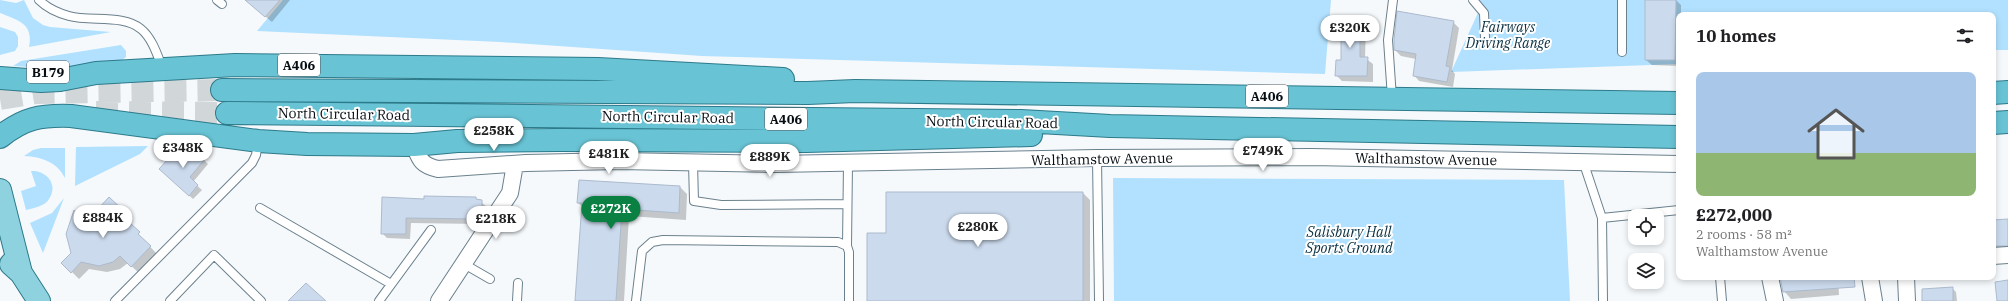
<!DOCTYPE html>
<html lang="en">
<head>
<meta charset="utf-8">
<style>
	body { margin:0; font-family:"IBM Plex Serif",serif; background:#f6f6f6; color:#202124; height:100vh; display:flex; flex-direction:column; font-size:15px; white-space:nowrap }
	* { box-sizing:border-box; margin:0 }
	p { font-size:13px; color:#757577 }
	.icon { flex:none; width:22px; height:22px; fill:none; stroke:currentColor; stroke-width:2; stroke-linecap:round; stroke-linejoin:round }
	.map { position:relative; flex:1; overflow:hidden }
	.side { position:absolute; left:1676px; top:12px; width:320px; height:268px; display:flex; flex-direction:column; background:#fff; border-radius:8px; box-shadow:0 2px 6px #0003 }
	.side>* { flex:none }
	.buttons { position:absolute; left:1628px; top:209px; display:grid; gap:8px }
	.buttons a { display:grid; place-items:center; width:36px; height:36px; border-radius:8px; background:#fff; box-shadow:0 2px 6px #0003; font-size:20px }
	.price { position:absolute; translate:-50% -34px; padding:0 9px; border-radius:14px; background:#fff; color:#222; font-size:13px; line-height:26px; filter:drop-shadow(0 1px 2px #0008) }
	.price::after { content:''; position:absolute; left:50%; top:24px; width:12px; height:9px; margin-left:-6px; background:inherit; clip-path:polygon(0 0,100% 0,50% 100%) }
	.price.active { background:#0b8043; color:#fff }
	ul { padding:0; list-style:none }
	li { display:grid; align-content:center; gap:8px; height:212px; padding:0 20px }
	li span { display:grid; place-items:center; height:124px; border-radius:8px; color:#555 }
	li>.icon { margin-inline-start:auto }
	span .icon { width:72px; height:72px; fill:#fffc; stroke-width:1 }
	li b { font-size:17px }
	h2 { display:flex; justify-content:space-between; align-items:center; height:48px; padding:0 20px; font-size:17px }
	.map>svg:first-child { display:block }
	.green { fill:#b1e1fe }
	.shadow { fill:#0003 }
	.building { fill:#cbdaed; stroke:#acbacd }
	.lines { fill:none; stroke-linecap:round; stroke-linejoin:round }
	.trunk-tunnel { stroke:#d1d6d9; stroke-width:22; stroke-dasharray:22 11; stroke-linecap:butt }
	.service-casing { stroke:#6b808d; stroke-width:10 }
	.minor-casing { stroke:#6b808d; stroke-width:18 }
	.primary-casing { stroke:#2d7a8a; stroke-width:24 }
	.trunk-casing { stroke:#2d7a8a; stroke-width:24 }
	.service { stroke:#fff; stroke-width:8 }
	.minor { stroke:#fff; stroke-width:16 }
	.primary { stroke:#8ed2df; stroke-width:22 }
	.trunk { stroke:#68c3d4; stroke-width:22 }
	.labels { text-anchor:middle; stroke-width:4; stroke-linejoin:round; paint-order:stroke }
	.shield { fill:#fff; stroke:#51565a; stroke-width:1 }
	.shield-label { font-size:13px; font-weight:bold; fill:#070e13 }
	.park-label { font-size:14px; font-style:italic; fill:#072e41; stroke:#fff }
	.street-label { font-size:14px; fill:#070e13; stroke:#fff }
</style>
</head>
<body>
<div class="map">
<svg width="2008" height="301" viewBox="0 0 2008 301">
	<rect width="100%" height="100%" fill="#f5f9fc"/>
	<!-- green -->
	<path class="green" d="M0,0L16,3L24,0L33,18L43,25L50,27L111,32L29,47C34,23 17,20 0,13Z
		M283,0H1331L1325,74L702,56L500,42L257,31Z
		M1479,0H2008V50H1993V15H1679V64L1451,72L1482,4Z
		M0,27L15,32L18,37V46L15,51L0,55Z
		M121,45L126,51V57L121,61L108,66L27,67L13,66L21,61Z
		M148,146L140,154L75,186L76,147Z
		M41,148H65V178C57,162 42,157 24,156L33,150Z
		M31,171C46,170 59,184 49,199C45,206 34,208 26,210L21,191L36,186Z
		M1113,178L1564,180L1570,301H1114Z
		M64,198L43,253L30,223L52,213Z"/>
	<!-- shadow -->
	<path class="shadow" d="M245,0H290L272,22Z
		M1646,0H1676L1681,5V15H1679V66L1652,65L1646,60Z
		M1337,18L1360,19L1366,25L1365,58L1373,64V82L1342,81L1336,75L1342,61V37L1337,32Z
		M1453,22L1459,28L1452,70L1455,74L1453,87L1419,81L1414,75L1416,59L1401,56L1395,50Z
		M194,151L208,164L193,182L202,190L193,199L165,173L188,157Z
		M580,181L680,187L687,194L686,220L629,216L624,301H576L583,207L578,203Z
		M1083,193L1090,200V301H868L887,234Z
		M475,198L486,206L487,217H480V224L411,223L410,239L387,238L382,233L425,200Z
		M109,199L129,218L126,221L157,254L139,273L128,263L120,269L107,272L89,269L79,279L63,263L72,253L86,223Z
		M2008,221V250L1993,251V222Z
		M1780,277H1838L1839,295L1791,299L1784,291Z
		M1952,288L1956,292L1957,301H1923Z"/>
	<!-- building -->
	<path class="building" d="M245,0H280L265,17Z
		M1645,0H1676L1675,60H1645Z
		M1397,11L1454,21L1446,66L1450,67L1447,82L1413,76L1416,54L1394,50V40Z
		M1336,17L1360,18V57H1368L1367,76H1335L1336,60H1341V33H1336Z
		M179,147L188,155L194,149L205,159L190,177L198,185L189,196L159,169Z
		M579,180L680,186L679,213L622,209L616,301H575L582,203H577Z
		M886,192H1083V301H867V233H886Z
		M424,196L476,197V199L482,200V213L475,212V219L406,218V234H381L382,197L424,199Z
		M109,197L123,210L120,214L140,232L138,234L151,246L131,267L120,256L113,262L99,266L81,262L71,273L61,263L71,253L66,234L74,210L86,222Z
		M2008,219V246H1993V220Z
		M1780,277H1854L1855,287L1783,292Z
		M2008,280V301H1997L1995,282Z
		M306,283L326,301H288Z
		M1953,287V301H1922V289Z"/>
	<g class="lines">
		<!-- trunk-tunnel -->
		<path class="trunk-tunnel" d="M0,99L36,93L222,90
			M96,112L227,113"/>
		<!-- service casing -->
		<g class="service-casing">
			<path id="service" d="M39,0C47,8 58,13 69,16C90,22 124,14 141,29C152,38 157,54 162,67
				M217,0L222,4
				M1473,0L1484,13L1485,38
				M1622,52V0
				M1392,98L1388,40L1393,0
				M1097,158L1099,301
				M1583,161L1602,218L1679,210
				M693,163L694,201L721,205L847,204
				M848,163L847,246L849,252V301
				M260,208L391,284
				M1602,218L1603,301
				M464,264L490,279
				M1720,277L1722,301
				M115,301L252,163L256,155L258,142
				M170,301L214,255L261,301
				M379,301L431,230
				M517,301L518,283
				M636,301L642,251L652,242L663,240L838,242L847,246"/>
		</g>
		<!-- minor casing -->
		<g class="minor-casing">
			<path id="minor" d="M414,145C420,160 421,165 438,169L526,163L619,161L776,164L1097,158L1311,157L1679,164
				M1993,256L2008,255
				M1770,277L1775,301
				M1870,277L1874,301
				M1906,277L1907,301
				M439,301L510,193L515,164"/>
		</g>
		<!-- primary casing -->
		<g class="primary-casing">
			<path id="primary" d="M0,190L21,273
				M11,264L21,273L39,301"/>
		</g>
		<!-- trunk casing -->
		<g class="trunk-casing">
			<path id="trunk" d="M0,78L41,81L60,80L96,73L235,65L598,69L783,79
				M222,90L808,93L855,91L1679,103
				M1993,93L2008,92
				M227,113L1021,121L1110,126L1679,137
				M1993,123L2008,122
				M0,137C24,118 40,115 71,116L258,141L307,144L414,145L457,141L559,140L806,141L1031,135"/>
		</g>
		<!-- service -->
		<use href="#service" class="service"/>
		<!-- minor -->
		<use href="#minor" class="minor"/>
		<!-- primary -->
		<use href="#primary" class="primary"/>
		<!-- trunk -->
		<use href="#trunk" class="trunk"/>
	</g>
	<g class="labels">
		<!-- shield labels -->
		<g class="shield">
			<rect x="278" y="54" width="42" height="22" rx="3"/>
			<rect x="27" y="61" width="42" height="22" rx="3"/>
			<rect x="1246" y="85" width="42" height="22" rx="3"/>
			<rect x="765" y="108" width="42" height="22" rx="3"/>
		</g>
		<g class="shield-label">
			<text x="299" y="70">A406</text>
			<text x="48" y="77">B179</text>
			<text x="1267" y="101">A406</text>
			<text x="786" y="124">A406</text>
		</g>
		<!-- park labels -->
		<g class="park-label">
			<text x="1508" y="32">Fairways<tspan x="1508" dy="16">Driving Range</tspan></text>
			<text x="1349" y="237">Salisbury Hall<tspan x="1349" dy="16">Sports Ground</tspan></text>
		</g>
		<!-- street labels -->
		<g class="street-label">
			<text transform="translate(344 114) rotate(1)" y="5">North Circular Road</text>
			<text transform="translate(668 117) rotate(1)" y="5">North Circular Road</text>
			<text transform="translate(992 122) rotate(1)" y="5">North Circular Road</text>
			<text transform="translate(1102 159) rotate(-1)" y="5">Walthamstow Avenue</text>
			<text transform="translate(1426 159) rotate(1)" y="5">Walthamstow Avenue</text>
		</g>
	</g>
</svg>
<div class="buttons">
<a><svg class="icon" aria-label="locate" viewBox="0 0 24 24"><circle cx="12" cy="12" r="6"/><path d="M12 2v4M12 18v4M2 12h4M18 12h4"/></svg></a>
<a><svg class="icon" aria-label="layers" viewBox="0 0 24 24"><path d="M12 4l9 5-9 5-9-5zM3 14l9 5 9-5"/></svg></a>
</div>
<b class="price" style="left:1350px;top:49px">£320K</b>
<b class="price" style="left:494px;top:152px">£258K</b>
<b class="price" style="left:183px;top:169px">£348K</b>
<b class="price" style="left:1263px;top:172px">£749K</b>
<b class="price" style="left:609px;top:175px">£481K</b>
<b class="price" style="left:770px;top:178px">£889K</b>
<b class="price active" style="left:611px;top:230px">£272K</b>
<b class="price" style="left:103px;top:239px">£884K</b>
<b class="price" style="left:496px;top:240px">£218K</b>
<b class="price" style="left:978px;top:248px">£280K</b>
<section class="side">
<h2>10 homes<svg class="icon" aria-label="filters" viewBox="0 0 24 24"><path d="M4 7h16M4 17h16"/><circle cx="9" cy="7" r="2"/><circle cx="15" cy="17" r="2"/></svg></h2>
<ul>
<li><span style="background:linear-gradient(#a9c7e8 65%,#8fb573 0)"><svg class="icon" aria-label="home" viewBox="0 0 24 24"><path d="M3 11l9-7 9 7M6 9v11h12V9"/></svg></span><div><b>£272,000</b><p>2 rooms · 58 m²</p><p>Walthamstow Avenue</p></div></li>
</ul>
</section>
</div>
</body>
</html>
